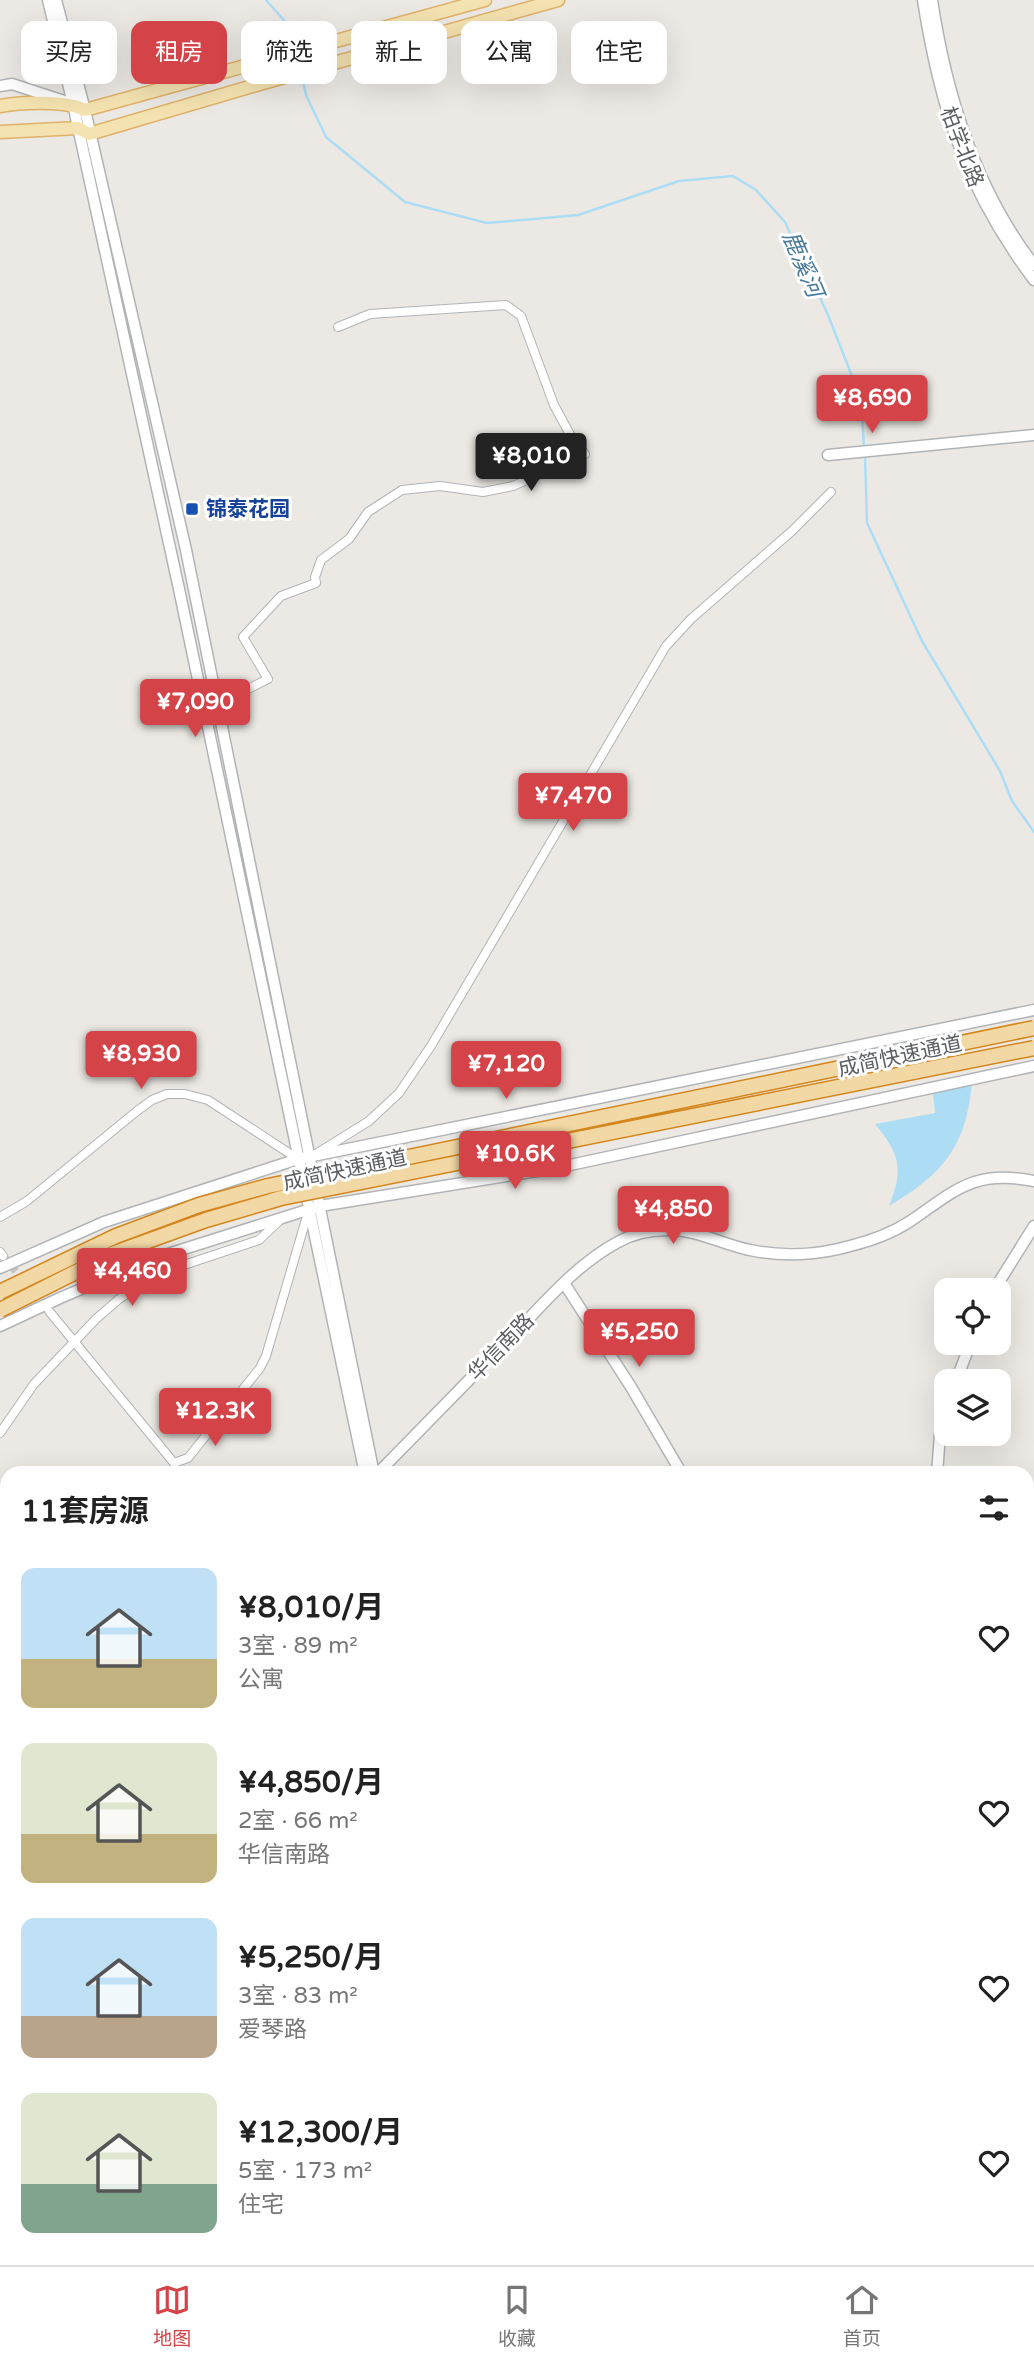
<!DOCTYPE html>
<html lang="zh">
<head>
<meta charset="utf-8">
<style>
	body { margin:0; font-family:"Varela Round","Noto Sans SC",sans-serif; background:#f2f2f2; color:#222; height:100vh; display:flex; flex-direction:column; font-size:26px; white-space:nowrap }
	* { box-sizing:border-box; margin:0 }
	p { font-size:23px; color:#767676 }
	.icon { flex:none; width:38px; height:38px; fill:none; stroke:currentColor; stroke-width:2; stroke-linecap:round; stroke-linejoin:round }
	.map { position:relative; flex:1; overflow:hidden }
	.drawer { position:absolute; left:0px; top:1466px; width:1034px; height:800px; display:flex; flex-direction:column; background:#fff; border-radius:21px 21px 0 0; box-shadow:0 7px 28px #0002 }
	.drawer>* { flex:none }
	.guide { position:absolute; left:21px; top:21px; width:992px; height:63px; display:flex; gap:14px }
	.tools { position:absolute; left:934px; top:1278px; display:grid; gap:14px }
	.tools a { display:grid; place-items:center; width:77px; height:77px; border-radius:14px; background:#fff; box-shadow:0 7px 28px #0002; font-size:35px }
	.price { position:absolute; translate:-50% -60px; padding:0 16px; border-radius:7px; background:#d34348; color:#fff; font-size:23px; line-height:46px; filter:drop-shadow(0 2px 4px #0008) }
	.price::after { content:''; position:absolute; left:50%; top:42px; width:21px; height:16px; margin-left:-10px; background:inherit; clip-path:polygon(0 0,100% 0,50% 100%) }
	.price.active { background:#222; color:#fff }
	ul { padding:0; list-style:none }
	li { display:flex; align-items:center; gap:21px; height:175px; padding:0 21px }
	li span { display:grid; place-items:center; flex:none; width:196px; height:140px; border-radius:14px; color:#555 }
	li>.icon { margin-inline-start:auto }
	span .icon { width:84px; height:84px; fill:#fffc; stroke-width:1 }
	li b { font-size:30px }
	h2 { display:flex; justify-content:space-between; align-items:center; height:84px; padding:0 21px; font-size:30px }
	.tag { padding:0 24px; border-radius:14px; background:#fff; box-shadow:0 7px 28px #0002; font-size:24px; line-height:63px }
	.tag.active { background:#d34348; color:#fff }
	.dock { display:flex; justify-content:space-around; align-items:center; height:98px; border-top:2px solid #e0e0e0; background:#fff; font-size:19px; color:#767676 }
	.dock a { display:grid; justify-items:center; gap:4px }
	.dock .active { color:#d34348 }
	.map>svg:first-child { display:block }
	.green { fill:#c6e1c3 }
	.water { fill:#acddf4 }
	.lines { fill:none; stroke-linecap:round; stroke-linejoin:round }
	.stream { stroke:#acddf4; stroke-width:2.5 }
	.minor-tunnel { stroke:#c8c6c4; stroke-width:8; stroke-dasharray:8 4; stroke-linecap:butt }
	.minor-casing { stroke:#b1b4b7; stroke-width:10 }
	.tertiary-casing { stroke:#b1b4b7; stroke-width:13 }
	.primary-casing { stroke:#dfb16a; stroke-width:15 }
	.minor { stroke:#fff; stroke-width:8 }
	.tertiary { stroke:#fff; stroke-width:10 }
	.primary { stroke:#f4e2b0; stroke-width:12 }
	.trunk-bridge-casing { stroke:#d4861c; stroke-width:17; stroke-linecap:butt }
	.trunk-bridge { stroke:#f2d8a4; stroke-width:14 }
	.transit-dot { fill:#1a4fb4; stroke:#fff; stroke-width:2.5 }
	.labels { text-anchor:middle; stroke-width:6; stroke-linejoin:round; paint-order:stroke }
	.street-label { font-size:21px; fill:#5c5f62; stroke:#fff }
	.transit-label { font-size:21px; font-weight:bold; fill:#164399; stroke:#fff; text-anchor:start }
	.water-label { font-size:23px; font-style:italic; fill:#487a9c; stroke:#fff }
</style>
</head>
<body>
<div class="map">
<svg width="1034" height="2265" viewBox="0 0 1034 2265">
	<rect width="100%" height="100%" fill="#ece9e4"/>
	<!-- green -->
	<path class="green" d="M7,1797V1949L0,1950V1798Z"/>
	<!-- water -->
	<path class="water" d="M972,1083C966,1147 943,1174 889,1206C904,1170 900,1154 875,1124L935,1113L933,1092Z"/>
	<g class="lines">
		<!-- stream -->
		<path class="stream" d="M266,0L289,26L294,47
			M302,77L306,95L326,137L405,202L487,223L578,215L679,181L733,176L756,190L785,222L828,315L861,399L864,448
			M865,455L867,523L922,641L1000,771L1012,801L1034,832"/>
		<!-- minor-tunnel -->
		<path class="minor-tunnel" d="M3,1256L24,1281"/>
		<!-- minor casing -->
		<g class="minor-casing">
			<path id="minor" d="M218,704L268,679L243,637L281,596L316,583L315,577L321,560L349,539L368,512L402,490L440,486L483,492L513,486L585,454L573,440L554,405L521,316L506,305L370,314L338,327
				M316,1154L369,1121L399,1093L431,1046L666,646L691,619L792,531L831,492
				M0,1217L27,1201L137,1111L152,1100L167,1094H185L208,1100L298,1159
				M0,1252L3,1256
				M49,1311L174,1463L188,1458L260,1368L266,1356L309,1209
				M0,1433L34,1384L96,1319L119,1299L139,1286L169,1270L259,1240L280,1220
				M0,2259L7,2255
				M475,2259V2265
				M173,2265L174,2259"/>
		</g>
		<!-- tertiary casing -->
		<g class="tertiary-casing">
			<path id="tertiary" d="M48,0L73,104L179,589L365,1474
				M56,0L85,110L186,550L374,1474
				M923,0C940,109 967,191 1034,280
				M932,0C946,93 976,190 1034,265
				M0,86L12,84L64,101
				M828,455L1034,435
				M0,1268L104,1222L298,1159L1034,1010
				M564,1283L631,1387L682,1474
				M994,1290L1034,1226
				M0,1326L60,1298L152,1259L320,1206L556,1168L1034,1066
				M956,1381L971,1342
				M377,1474C423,1427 469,1380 515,1333C546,1301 577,1264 618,1242C634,1233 650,1230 668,1230C697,1229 723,1245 750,1250C783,1257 819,1255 850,1246C870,1241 892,1233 909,1222C955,1191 973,1169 1034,1181
				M937,1474L940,1434L947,1411
				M1027,1578H1034
				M1027,1873H1034
				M1027,2138L1034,2136
				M513,2259L514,2265
				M522,2259L523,2265
				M746,2265V2259
				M881,2265L884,2259"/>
		</g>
		<!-- primary casing -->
		<g class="primary-casing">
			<path id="primary" d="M0,106C22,102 65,100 85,110L485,0
				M0,132L78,128L89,134L263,83L558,0"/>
		</g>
		<!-- minor -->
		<use href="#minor" class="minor"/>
		<!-- tertiary -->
		<use href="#tertiary" class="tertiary"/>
		<!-- primary -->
		<use href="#primary" class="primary"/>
		<!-- trunk-bridge casing -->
		<g class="trunk-bridge-casing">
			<path id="trunk-bridge" d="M0,1292L116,1236L199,1205L268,1186L1034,1028
				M0,1310L112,1254L206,1220L281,1198L1034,1048"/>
		</g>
		<!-- trunk-bridge -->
		<use href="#trunk-bridge" class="trunk-bridge"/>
	</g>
	<!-- markers -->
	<rect class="transit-dot" x="185" y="502" width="14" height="14" rx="3.5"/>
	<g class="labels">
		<!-- street labels -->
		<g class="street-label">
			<text transform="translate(962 147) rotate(69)" y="7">柏学北路</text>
			<text transform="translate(900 1056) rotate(-12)" y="7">成简快速通道</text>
			<text transform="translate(345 1170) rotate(-12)" y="7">成简快速通道</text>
			<text transform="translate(501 1347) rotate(-46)" y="7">华信南路</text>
		</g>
		<!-- transit labels -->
		<g class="transit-label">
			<text x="206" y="516">锦泰花园</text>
		</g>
		<!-- water labels -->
		<g class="water-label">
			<text transform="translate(803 264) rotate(67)" y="8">鹿溪河</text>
		</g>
	</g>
</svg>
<div class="tools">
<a><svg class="icon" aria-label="locate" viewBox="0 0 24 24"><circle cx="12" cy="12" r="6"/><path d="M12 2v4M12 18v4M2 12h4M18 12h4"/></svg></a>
<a><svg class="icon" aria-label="layers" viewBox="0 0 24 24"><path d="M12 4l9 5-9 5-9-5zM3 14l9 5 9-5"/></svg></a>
</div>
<b class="price" style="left:872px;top:435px">¥8,690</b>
<b class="price active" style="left:531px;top:493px">¥8,010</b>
<b class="price" style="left:195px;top:739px">¥7,090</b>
<b class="price" style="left:573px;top:833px">¥7,470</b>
<b class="price" style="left:141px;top:1091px">¥8,930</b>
<b class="price" style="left:506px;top:1101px">¥7,120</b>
<b class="price" style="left:515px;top:1191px">¥10.6K</b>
<b class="price" style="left:673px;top:1246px">¥4,850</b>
<b class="price" style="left:132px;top:1308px">¥4,460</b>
<b class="price" style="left:639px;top:1369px">¥5,250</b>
<b class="price" style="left:215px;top:1448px">¥12.3K</b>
<div class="guide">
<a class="tag">买房</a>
<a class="tag active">租房</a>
<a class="tag">筛选</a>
<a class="tag">新上</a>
<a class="tag">公寓</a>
<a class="tag">住宅</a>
</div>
<section class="drawer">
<h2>11套房源<svg class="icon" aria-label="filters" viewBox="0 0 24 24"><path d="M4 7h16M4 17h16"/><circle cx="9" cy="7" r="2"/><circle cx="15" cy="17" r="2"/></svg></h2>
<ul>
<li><span style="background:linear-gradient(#bfe0f5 65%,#c2b280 0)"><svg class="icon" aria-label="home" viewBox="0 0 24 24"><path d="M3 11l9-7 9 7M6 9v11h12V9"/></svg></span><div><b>¥8,010/月</b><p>3室 · 89 m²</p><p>公寓</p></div><svg class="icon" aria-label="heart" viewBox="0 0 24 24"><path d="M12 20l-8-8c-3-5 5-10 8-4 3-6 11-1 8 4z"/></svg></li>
<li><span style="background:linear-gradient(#dfe7d0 65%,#c2b280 0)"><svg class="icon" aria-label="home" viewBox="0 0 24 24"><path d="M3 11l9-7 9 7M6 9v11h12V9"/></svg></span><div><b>¥4,850/月</b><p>2室 · 66 m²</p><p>华信南路</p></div><svg class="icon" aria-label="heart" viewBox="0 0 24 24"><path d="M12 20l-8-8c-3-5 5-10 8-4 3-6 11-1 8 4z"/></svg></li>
<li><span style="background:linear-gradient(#bfe0f5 70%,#b9a48a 0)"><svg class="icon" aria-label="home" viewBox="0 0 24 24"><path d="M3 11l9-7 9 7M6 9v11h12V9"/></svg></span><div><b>¥5,250/月</b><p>3室 · 83 m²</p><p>爱琴路</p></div><svg class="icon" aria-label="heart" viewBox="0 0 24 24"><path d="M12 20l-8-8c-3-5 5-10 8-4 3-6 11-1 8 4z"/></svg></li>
<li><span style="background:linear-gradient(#dfe7d0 65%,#7fa58c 0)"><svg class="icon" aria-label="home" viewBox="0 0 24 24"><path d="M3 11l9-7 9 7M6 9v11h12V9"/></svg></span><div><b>¥12,300/月</b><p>5室 · 173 m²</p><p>住宅</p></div><svg class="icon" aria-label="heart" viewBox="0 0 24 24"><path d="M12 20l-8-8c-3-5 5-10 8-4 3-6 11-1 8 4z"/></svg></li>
</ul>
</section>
</div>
<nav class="dock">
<a class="active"><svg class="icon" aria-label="map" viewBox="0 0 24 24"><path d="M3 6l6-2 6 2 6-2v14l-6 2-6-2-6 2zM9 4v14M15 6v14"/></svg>地图</a>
<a><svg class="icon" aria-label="saved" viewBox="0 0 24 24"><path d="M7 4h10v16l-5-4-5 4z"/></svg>收藏</a>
<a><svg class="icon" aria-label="home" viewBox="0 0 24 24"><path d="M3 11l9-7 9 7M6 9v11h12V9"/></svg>首页</a>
</nav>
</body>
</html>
